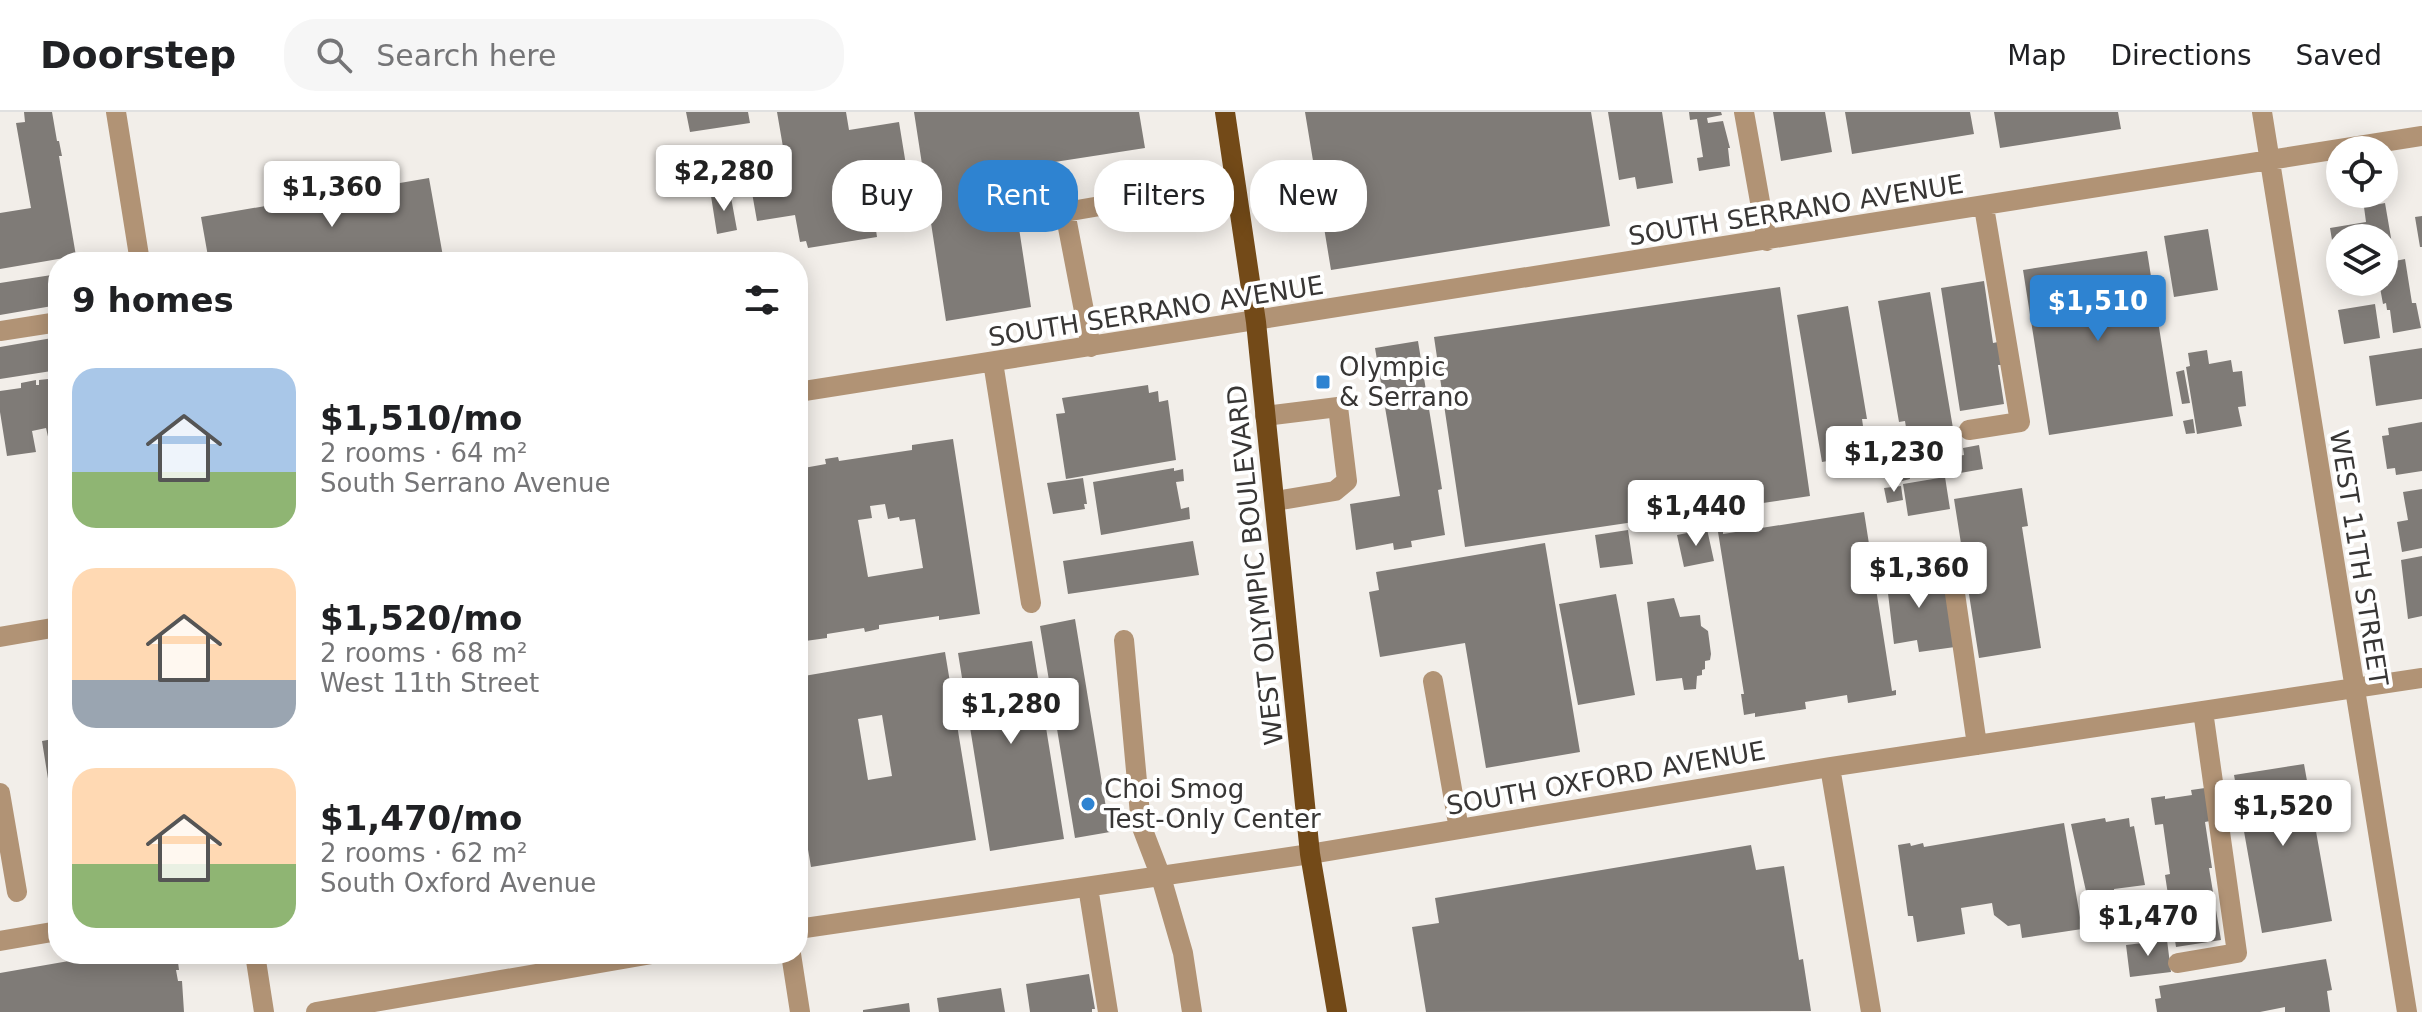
<!DOCTYPE html>
<html lang="en">
<head>
<meta charset="utf-8">
<style>
	body { margin:0; font-family:"DejaVu Sans",sans-serif; background:#f6f6f6; color:#202124; height:100vh; display:flex; flex-direction:column; font-size:30px; white-space:nowrap }
	* { box-sizing:border-box; margin:0 }
	p { font-size:26px; color:#757577 }
	.icon { flex:none; width:44px; height:44px; fill:none; stroke:currentColor; stroke-width:2; stroke-linecap:round; stroke-linejoin:round }
	.map { position:relative; flex:1; overflow:hidden }
	.sheet { position:absolute; left:48px; top:140px; width:760px; height:712px; display:flex; flex-direction:column; background:#fff; border-radius:32px; box-shadow:0 4px 20px #0003 }
	.sheet>* { flex:none }
	.hud { position:absolute; left:832px; top:48px; width:760px; height:72px; display:flex; gap:16px }
	.buttons { position:absolute; left:2326px; top:24px; display:grid; gap:16px }
	.buttons a { display:grid; place-items:center; width:72px; height:72px; border-radius:50%; background:#fff; box-shadow:0 4px 20px #0003; font-size:40px }
	.price { position:absolute; translate:-50% -68px; padding:0 18px; border-radius:8px; background:#fff; color:#222; font-size:26px; line-height:52px; filter:drop-shadow(0 2px 4px #0008) }
	.price::after { content:''; position:absolute; left:50%; top:48px; width:24px; height:18px; margin-left:-12px; background:inherit; clip-path:polygon(0 0,100% 0,50% 100%) }
	.price.on { background:#2e83d1; color:#fff }
	ul { padding:0; list-style:none }
	li { display:flex; align-items:center; gap:24px; height:200px; padding:0 24px }
	li span { display:grid; place-items:center; flex:none; width:224px; height:160px; border-radius:24px; color:#555 }
	li>.icon { margin-inline-start:auto }
	span .icon { width:96px; height:96px; fill:#fffc; stroke-width:1 }
	li b { font-size:34px }
	h2 { display:flex; justify-content:space-between; align-items:center; height:96px; padding:0 24px; font-size:34px }
	.chip { padding:0 28px; border-radius:32px; background:#fff; box-shadow:0 4px 20px #0003; font-size:28px; line-height:72px }
	.chip.on { background:#2e83d1; color:#fff }
	header { display:flex; align-items:center; gap:48px; box-sizing:border-box; height:112px; padding:0 40px; background:#fff; border-bottom:2px solid #e0e0e0 }
	header strong { font-size:38px }
	nav { display:flex; gap:44px; margin-inline-start:auto; font-size:28px }
	.search { width:560px; height:72px; background:#f6f6f6; display:flex; align-items:center; gap:20px; box-sizing:border-box; padding:0 28px; border-radius:32px; color:#757577; font-size:30px }
	.map>svg:first-child { display:block }
	.building { fill:#7f7b77; fill-rule:evenodd }
	.lines { fill:none; stroke-linecap:round; stroke-linejoin:round }
	.minor { stroke:#b19375; stroke-width:20 }
	.major { stroke:#734a18; stroke-width:20 }
	.poi-dot { fill:#2e83d1; stroke:#fff; stroke-width:3 }
	.labels { text-anchor:middle; stroke-width:8; stroke-linejoin:round; paint-order:stroke }
	.street-label { font-size:26px; fill:#383635; stroke:#fff }
	.poi-label { font-size:26px; fill:#383635; stroke:#fff; text-anchor:start }
</style>
</head>
<body>
<header>
<strong>Doorstep</strong>
<div class="search"><svg class="icon" aria-label="search" viewBox="0 0 24 24"><circle cx="10" cy="10" r="6"/><path d="M15 15l6 6"/></svg>Search here</div>
<nav><a>Map</a><a>Directions</a><a>Saved</a></nav>
</header>
<div class="map">
<svg width="2422" height="900" viewBox="0 0 2422 900">
	<rect width="100%" height="100%" fill="#f2eee9"/>
	<!-- building -->
	<path class="building" d="M24,0H52L57,29H59L62,44H59L76,144L0,157V101L31,96L16,11L25,10Z
		M686,0H748L750,11L690,20Z
		M777,0H846L849,18L899,10L911,84L878,90L882,117L876,118L877,125L808,136L806,129L800,130L795,103L757,109L745,41L783,35Z
		M914,0H1139L1145,36L1010,57L1031,195L946,209Z
		M1305,0H1591L1610,114L1331,158Z
		M1608,0H1662L1673,71L1637,77L1635,65L1619,68Z
		M1689,0H1721L1722,3L1707,6L1708,11L1723,9L1730,36H1728L1730,54L1699,59L1697,46L1703,45L1697,7L1690,8Z
		M1773,0H1825L1832,40L1781,49Z
		M1845,0H1970L1974,22L1852,42Z
		M1994,0H2118L2121,17L2000,36Z
		M429,66L444,150H209L201,105Z
		M730,80L737,118L717,122L711,84Z
		M2385,91L2395,149L2405,147L2412,191H2416L2421,216L2393,221L2390,198H2387L2386,191L2383,192L2379,170H2384V126H2340L2338,164L2330,116L2366,110L2364,95Z
		M2422,104V135H2420L2415,105Z
		M2208,117L2218,178L2174,185L2164,124Z
		M2147,139L2173,304L2049,323L2023,158Z
		M58,162V193L0,203V171Z
		M1984,169L1993,231L1998,230L2002,253H1998L2004,292L1960,299L1941,176Z
		M2340,170H2378V172L2341,178Z
		M1780,175L1810,384L1465,435L1434,225Z
		M1930,180L1955,328H1953L1955,337L1938,339L1937,331L1909,335L1905,309L1899,310L1878,189Z
		M2375,192L2380,226L2344,232L2338,198Z
		M1848,194L1867,307H1862L1867,342L1822,350L1797,203Z
		M58,225V258L0,267V235Z
		M1418,229L1442,377L1438,378L1445,423L1411,429L1412,435L1394,438L1393,431L1356,438L1350,392L1400,384L1375,236Z
		M2422,236V287L2376,294L2369,244Z
		M2207,238L2209,252L2231,248L2233,260L2242,259L2246,294L2238,295L2242,314L2197,322L2186,255L2190,254L2188,241Z
		M2184,258L2190,291L2182,292L2176,260Z
		M48,267L49,271L58,270V364L54,365L52,355H55L46,316L32,319L36,340L7,344L0,300V279L21,276V271L36,268V273H39V268Z
		M1148,273L1149,281L1158,279L1159,290L1168,288L1176,348L1066,367L1056,302L1065,301L1062,286Z
		M2193,307L2195,321L2186,322L2183,309Z
		M2422,310V359L2396,363L2395,356L2387,357L2382,324L2389,323L2388,316Z
		M953,327L980,502L939,508V504L879,513V517L865,520L864,516L827,522V526L798,530V357L826,352L825,347L838,345L839,349L912,338V333ZM885,392L888,407L899,405L900,409L915,407L923,456L868,465L858,408L872,406L870,394Z
		M1979,333L1983,357L1943,364L1940,347L1964,343L1963,336Z
		M1174,356V359L1183,357L1184,369L1176,370L1181,397L1189,395L1190,407L1101,423L1093,370Z
		M1908,356L1910,367L1898,370L1897,367L1894,368L1892,359Z
		M1945,365L1950,397L1908,404L1903,372Z
		M1083,366L1087,392H1084L1085,397L1053,402L1047,371Z
		M1901,374L1903,388L1887,391L1884,376Z
		M2022,376L2028,414L2022,415L2041,536L1979,546L1954,387Z
		M2422,377V436L2402,440L2397,410L2408,408L2403,380Z
		M1864,400L1892,579L1896,578V583L1848,591L1847,583L1805,590L1806,597L1755,605V601L1744,603L1741,582H1744L1718,420L1723,419V422Z
		M58,406V447L56,448L49,407Z
		M1707,417L1714,449L1684,455L1677,423Z
		M1628,418L1633,452L1600,456L1595,423Z
		M1193,429L1199,463L1068,482L1063,449Z
		M1545,431L1580,640L1486,656L1465,531L1380,545L1369,480L1379,478L1376,460Z
		M2422,444V504L2408,507L2401,448Z
		M1912,451L1914,469L1943,464L1955,535L1919,540L1917,528L1894,532L1885,456Z
		M1616,482L1635,583L1578,593L1559,492Z
		M1674,486L1680,505L1700,503L1701,514L1708,519L1711,542L1710,548L1705,549V557L1702,558V563L1697,564L1696,577L1684,578L1682,566L1656,569L1647,490Z
		M1075,507L1110,720L1075,726L1040,514Z
		M1032,529L1064,727L990,739L958,541Z
		M945,540L976,728L811,755L798,679V565ZM882,603L892,664L868,668L858,607Z
		M58,597V717H56L42,629L53,627L50,609Z
		M2304,652L2332,809L2262,821L2234,663Z
		M2205,676L2210,709L2205,710L2212,756H2209L2221,828L2176,835L2165,763L2170,762L2163,712L2155,713L2151,686L2165,684V687L2192,683L2191,678Z
		M2105,706L2106,710L2129,706L2130,715L2134,714L2145,773L2114,777L2116,812L2094,815L2071,712Z
		M2064,711L2082,817L2022,826L2020,812L2008,814L1994,803L1992,791L1961,796L1965,822L1917,830L1913,804H1908L1898,733L1910,731L1911,734L1923,731L1924,735Z
		M1751,733L1756,758L1784,754L1799,848L1803,847L1811,899L1426,900L1412,815L1439,811L1435,786Z
		M2167,828L2171,860L2130,865L2126,833Z
		M109,842H177L179,858H176L178,869H182L184,900H0V861Z
		M2326,847L2332,878L2327,879L2330,900H2285V895L2260,900H2157L2155,887L2161,886L2159,874Z
		M1089,862L1095,897H1092V900H1030L1026,872Z
		M1001,876L1005,900H939L937,886Z
		M909,891L910,900H863V898Z"/>
	<g class="lines">
		<!-- minor -->
		<path class="minor" d="M116,0L140,150
			M1744,0L1767,129
			M2262,0L2407,900
			M0,219L58,210
			M1091,235L1065,100L1235,71
			M993,250L1031,491
			M798,280L2422,24
			M1265,304L1338,295L1347,369L1335,379L1275,389
			M1969,318L2020,310L1984,95
			M1950,447L1977,633
			M0,525L58,515
			M1124,528L1141,713L1161,765L1183,841L1192,900
			M1433,569L1459,717
			M1830,655L1871,900
			M0,681L17,780
			M1088,775L1108,900
			M798,817L1310,742L1830,655L2422,566
			M0,829L58,819
			M255,842L264,900
			M791,842L800,900
			M2178,851L2237,841L2203,599
			M316,900L652,842"/>
		<!-- major -->
		<path class="major" d="M1225,0L1256,210L1310,742L1337,900"/>
	</g>
	<!-- markers -->
	<g class="poi-dot">
		<rect x="1315" y="262" width="16" height="16" rx="4"/>
		<circle cx="1088" cy="692" r="8"/>
	</g>
	<g class="labels">
		<!-- street labels -->
		<g class="street-label">
			<text transform="translate(1796 98) rotate(-9)" y="9">SOUTH SERRANO AVENUE</text>
			<text transform="translate(1156 199) rotate(-9)" y="9">SOUTH SERRANO AVENUE</text>
			<text transform="translate(2359 446) rotate(81)" y="9">WEST 11TH STREET</text>
			<text transform="translate(1255 453) rotate(-96)" y="9">WEST OLYMPIC BOULEVARD</text>
			<text transform="translate(1606 666) rotate(-10)" y="9">SOUTH OXFORD AVENUE</text>
		</g>
		<!-- poi labels -->
		<g class="poi-label">
			<text x="1339" y="264">Olympic<tspan x="1339" dy="30">&amp; Serrano</tspan></text>
			<text x="1104" y="686">Choi Smog<tspan x="1104" dy="30">Test-Only Center</tspan></text>
		</g>
	</g>
</svg>
<div class="buttons">
<a><svg class="icon" aria-label="locate" viewBox="0 0 24 24"><circle cx="12" cy="12" r="6"/><path d="M12 2v4M12 18v4M2 12h4M18 12h4"/></svg></a>
<a><svg class="icon" aria-label="layers" viewBox="0 0 24 24"><path d="M12 4l9 5-9 5-9-5zM3 14l9 5 9-5"/></svg></a>
</div>
<b class="price" style="left:724px;top:101px">$2,280</b>
<b class="price" style="left:332px;top:117px">$1,360</b>
<b class="price on" style="left:2098px;top:231px">$1,510</b>
<b class="price" style="left:1894px;top:382px">$1,230</b>
<b class="price" style="left:1696px;top:436px">$1,440</b>
<b class="price" style="left:1919px;top:498px">$1,360</b>
<b class="price" style="left:1011px;top:634px">$1,280</b>
<b class="price" style="left:2283px;top:736px">$1,520</b>
<b class="price" style="left:2148px;top:846px">$1,470</b>
<div class="hud">
<a class="chip">Buy</a>
<a class="chip on">Rent</a>
<a class="chip">Filters</a>
<a class="chip">New</a>
</div>
<section class="sheet">
<h2>9 homes<svg class="icon" aria-label="filters" viewBox="0 0 24 24"><path d="M4 7h16M4 17h16"/><circle cx="9" cy="7" r="2"/><circle cx="15" cy="17" r="2"/></svg></h2>
<ul>
<li><span style="background:linear-gradient(#a9c7e8 65%,#8fb573 0)"><svg class="icon" aria-label="home" viewBox="0 0 24 24"><path d="M3 11l9-7 9 7M6 9v11h12V9"/></svg></span><div><b>$1,510/mo</b><p>2 rooms · 64 m²</p><p>South Serrano Avenue</p></div></li>
<li><span style="background:linear-gradient(#ffd9b3 70%,#9aa5b1 0)"><svg class="icon" aria-label="home" viewBox="0 0 24 24"><path d="M3 11l9-7 9 7M6 9v11h12V9"/></svg></span><div><b>$1,520/mo</b><p>2 rooms · 68 m²</p><p>West 11th Street</p></div></li>
<li><span style="background:linear-gradient(#ffd9b3 60%,#8fb573 0)"><svg class="icon" aria-label="home" viewBox="0 0 24 24"><path d="M3 11l9-7 9 7M6 9v11h12V9"/></svg></span><div><b>$1,470/mo</b><p>2 rooms · 62 m²</p><p>South Oxford Avenue</p></div></li>
</ul>
</section>
</div>
</body>
</html>
